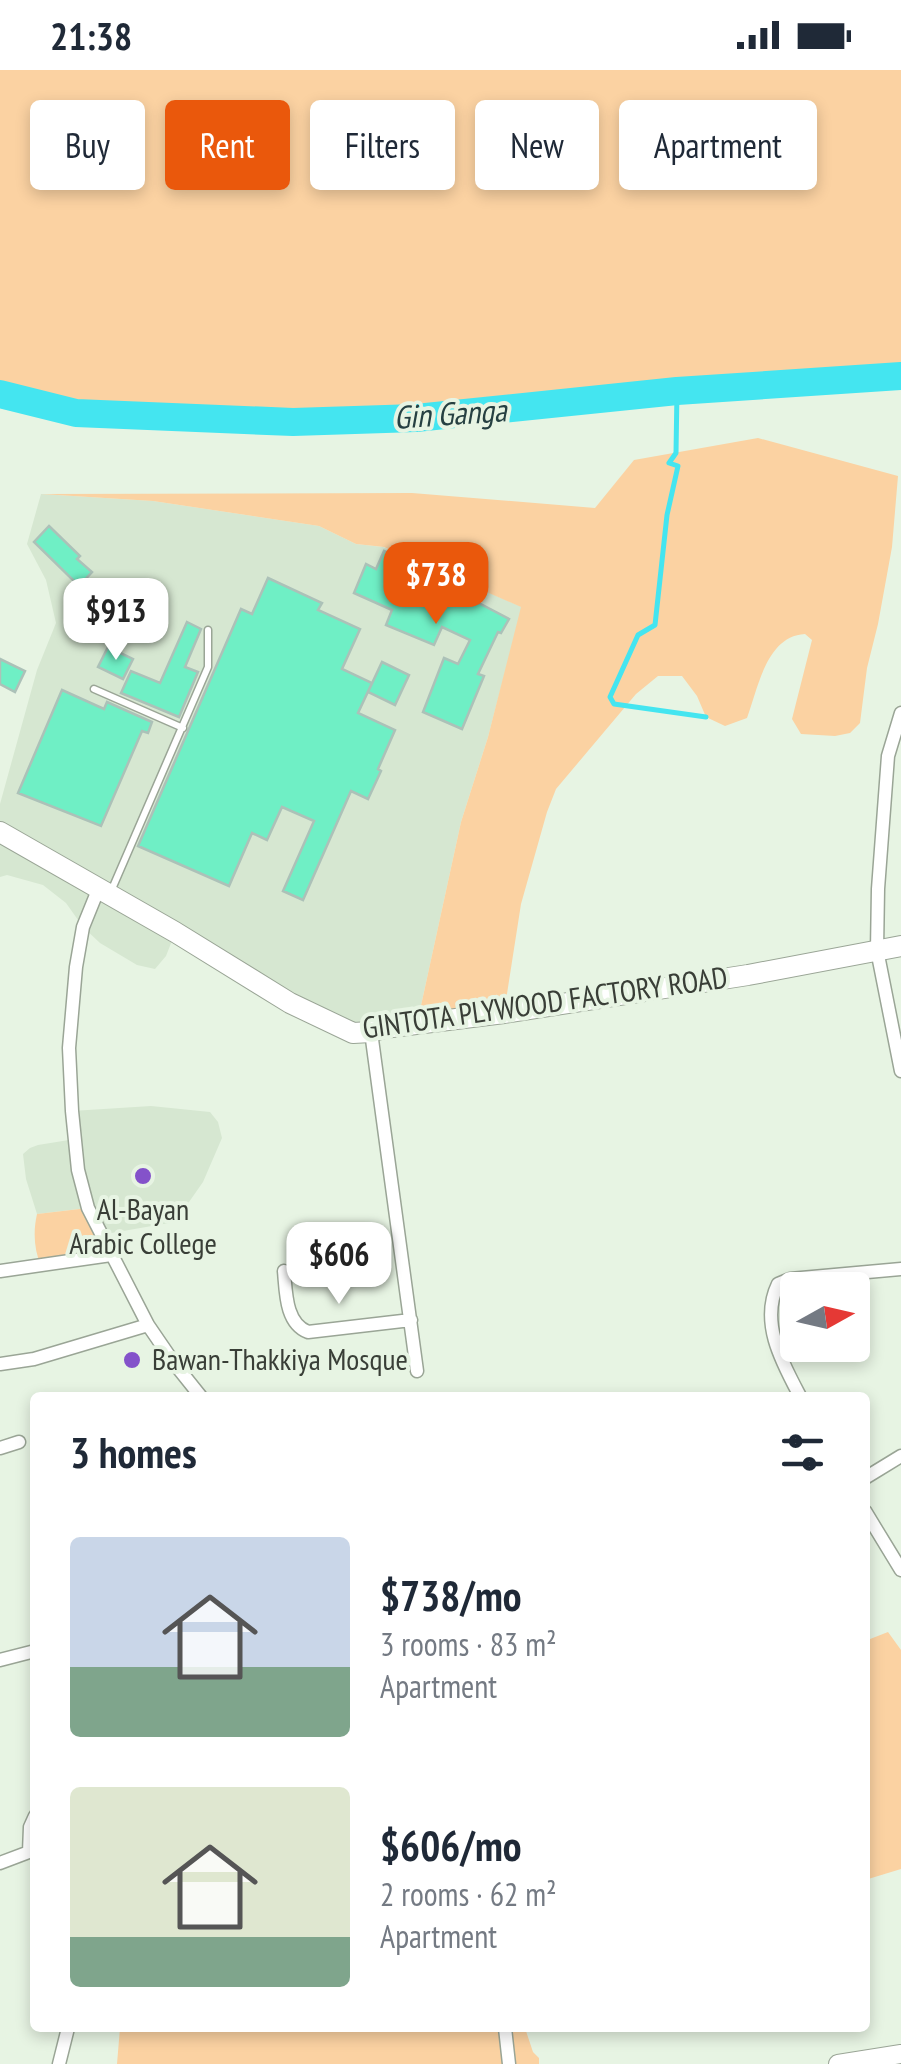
<!DOCTYPE html>
<html lang="en">
<head>
<meta charset="utf-8">
<style>
	body { margin:0; font-family:"PT Sans Narrow",sans-serif; background:#f6f6f7; color:#1f2937; height:100vh; display:flex; flex-direction:column; font-size:38px; white-space:nowrap }
	* { box-sizing:border-box; margin:0 }
	p { font-size:32px; color:#747a83 }
	.icon { flex:none; width:55px; height:55px; fill:none; stroke:currentColor; stroke-width:2; stroke-linecap:round; stroke-linejoin:round }
	.map { position:relative; flex:1; overflow:hidden }
	.side { position:absolute; left:30px; top:1322px; width:840px; height:640px; display:flex; flex-direction:column; background:#fff; border-radius:10px; box-shadow:0 5px 15px #0003 }
	.side>* { flex:none }
	.guide { position:absolute; left:30px; top:30px; width:842px; height:90px; display:flex; gap:20px }
	.needle { width:65px; rotate:82deg }
	.tools { position:absolute; left:780px; top:1202px; display:grid; gap:20px }
	.tools a { display:grid; place-items:center; width:90px; height:90px; border-radius:10px; background:#fff; box-shadow:0 5px 15px #0003; font-size:50px }
	.price { position:absolute; translate:-50% -85px; padding:0 22px; border-radius:20px; background:#fff; color:#222; font-size:32px; line-height:65px; filter:drop-shadow(0 2px 5px #0008) }
	.price::after { content:''; position:absolute; left:50%; top:60px; width:30px; height:22px; margin-left:-15px; background:inherit; clip-path:polygon(0 0,100% 0,50% 100%) }
	.price.on { background:#ea580c; color:#fff }
	ul { padding:0; list-style:none }
	li { display:flex; align-items:center; gap:30px; height:250px; padding:0 40px }
	li span { display:grid; place-items:center; flex:none; width:280px; height:200px; border-radius:10px; color:#555 }
	li>.icon { margin-inline-start:auto }
	span .icon { width:120px; height:120px; fill:#fffc; stroke-width:1 }
	li b { font-size:42px }
	h2 { display:flex; justify-content:space-between; align-items:center; height:120px; padding:0 40px; font-size:42px }
	.tag { padding:0 35px; border-radius:10px; background:#fff; box-shadow:0 5px 15px #0003; font-size:35px; line-height:90px }
	.tag.on { background:#ea580c; color:#fff }
	.status { display:flex; justify-content:space-between; align-items:center; height:70px; padding:0 50px; background:#fff; direction:ltr }
	.status svg { height:28px; fill:currentColor }
	.map>svg:first-child { display:block }
	.built { fill:#d6e7d1 }
	.green { fill:#fbd2a2 }
	.lines { fill:none; stroke-linecap:round; stroke-linejoin:round }
	.stream { stroke:#44e5f0; stroke-width:5 }
	.river { stroke:#44e5f0; stroke-width:28 }
	.building { fill:#6fefc5; stroke:#acc1b8; stroke-width:2.5 }
	.lane-casing { stroke:#9aa596; stroke-width:9 }
	.street-casing { stroke:#9aa596; stroke-width:15 }
	.secondary-casing { stroke:#9aa596; stroke-width:20 }
	.primary-casing { stroke:#9aa596; stroke-width:22 }
	.lane { stroke:#fff; stroke-width:6 }
	.street { stroke:#fff; stroke-width:12 }
	.secondary { stroke:#fff; stroke-width:18 }
	.primary { stroke:#fff; stroke-width:20 }
	.poi-dot { fill:#8452ca; stroke:#e7f4e3; stroke-width:4 }
	.labels { text-anchor:middle; stroke-width:8; stroke-linejoin:round; paint-order:stroke }
	.street-label { font-size:30px; fill:#393e37; stroke:#e7f4e3 }
	.poi-label { font-size:30px; fill:#393e37; stroke:#e7f4e3 }
	.water-label { font-size:32px; font-style:italic; fill:#264042; stroke:#e7f4e3 }
</style>
</head>
<body>
<div class="status"><b>21:38</b><svg viewBox="0 0 49 12"><path d="M0 12V9h3v3zM5 12V6h3v6zM10 12V3h3v9zM15 12V0h3v12zM26 1h20v11H26zM47 4h2v5h-2z"/></svg></div>
<div class="map">
<svg width="901" height="1994" viewBox="0 0 901 1994">
	<rect width="100%" height="100%" fill="#e7f4e3"/>
	<!-- built -->
	<path class="built" d="M41,424L153,431L319,456L356,474L383,477L522,537L488,667L461,752L417,954L353,963L175,863L166,886L155,899L137,895L100,873L83,857L66,833L43,815L7,805L0,807V734L37,600L56,553L46,510L27,474Z
		M151,1036L210,1042L218,1052L222,1068L203,1112L175,1152L100,1165L87,1138L37,1144L26,1109L23,1084L30,1078L38,1075L75,1069L72,1041Z"/>
	<!-- green -->
	<path class="green" d="M0,0H901V306L677,321L416,348L293,352L76,343L0,324Z
		M758,368L898,406L892,477L878,554L867,598L860,653L850,663L835,666L801,664L792,649L812,570L805,564C766,566 758,619 747,648L725,656L706,647L697,626L682,606H658L636,624L556,719L547,742L521,834L504,943L417,954L461,752L488,667L521,537L384,477L356,474L319,456L153,431L41,424L412,423L595,438L634,390Z
		M88,1138L111,1185L41,1196C34,1179 33,1162 37,1144Z
		M888,1562L901,1580V1799L865,1810V1571Z
		M120,1958H525L533,1982L539,1988V1994H117Z"/>
	<g class="lines">
		<!-- stream -->
		<path class="stream" d="M677,321L676,383L669,393L678,396L667,445L655,555L638,565L610,627L614,634L706,647"/>
		<!-- river -->
		<path class="river" d="M0,324L76,343L293,352L416,348L677,321L901,306"/>
	</g>
	<!-- building -->
	<path class="building" d="M49,456L80,486L77,489L92,502L79,516L34,472Z
		M384,481L478,525L475,531L509,549L501,563L498,562L478,604L484,606L462,659L423,642L444,588L458,594L470,570L442,557L434,575L386,555L392,540L354,523L366,494L376,499Z
		M268,508L322,533L318,540L360,559L342,599L372,613L358,643L395,660L378,699L381,701L368,729L351,721L303,830L283,821L314,751L282,737L267,770L252,763L229,816L138,776L241,539L252,544Z
		M187,552L201,559L185,597L198,602L179,647L121,623L131,601L160,613Z
		M108,577L133,589L123,609L98,597Z
		M0,589L25,601L15,622L0,614Z
		M382,592L409,605L395,635L368,622Z
		M62,620L104,639L107,632L152,652L148,663L142,661L101,756L18,723Z"/>
	<g class="lines">
		<!-- lane casing -->
		<g class="lane-casing">
			<path id="lane" d="M94,619L183,658
				M112,819L208,597V560"/>
		</g>
		<!-- street casing -->
		<g class="street-casing">
			<path id="street" d="M901,643L888,686L878,819L877,880L901,1001
				M98,820L83,857L76,897L69,978L72,1041L78,1100L88,1138L148,1255L174,1293L202,1328
				M371,962L417,1301
				M0,1201L111,1185
				M284,1201C286,1221 285,1253 308,1262L411,1250
				M0,1294L34,1289L148,1255
				M801,1328C783,1294 759,1253 778,1214L790,1209L901,1199
				M0,1378L19,1372
				M865,1408L901,1386
				M865,1441L901,1500
				M0,1590L35,1581
				M0,1793L29,1782L30,1757L35,1746
				M505,1958L509,1994
				M59,1994L68,1958"/>
		</g>
		<!-- secondary casing -->
		<g class="secondary-casing">
			<path id="secondary" d="M838,1994L901,1984"/>
		</g>
		<!-- primary casing -->
		<g class="primary-casing">
			<path id="primary" d="M0,762L175,862L290,933L353,963L371,962L384,958L504,943L748,905L901,876"/>
		</g>
		<!-- lane -->
		<use href="#lane" class="lane"/>
		<!-- street -->
		<use href="#street" class="street"/>
		<!-- secondary -->
		<use href="#secondary" class="secondary"/>
		<!-- primary -->
		<use href="#primary" class="primary"/>
	</g>
	<!-- markers -->
	<g class="poi-dot">
		<circle cx="143" cy="1106" r="10"/>
		<circle cx="132" cy="1290" r="10"/>
	</g>
	<g class="labels">
		<!-- street labels -->
		<g class="street-label">
			<text transform="translate(545 933) rotate(-8)" y="10">GINTOTA PLYWOOD FACTORY ROAD</text>
		</g>
		<!-- poi labels -->
		<g class="poi-label">
			<text x="143" y="1150">Al-Bayan<tspan x="143" dy="34">Arabic College</tspan></text>
			<text x="152" y="1300" text-anchor="start">Bawan-Thakkiya Mosque</text>
		</g>
		<!-- water labels -->
		<g class="water-label">
			<text transform="translate(450 344) rotate(-4)" y="11">Gin Ganga</text>
		</g>
	</g>
</svg>
<div class="tools">
<a><svg class="needle" viewBox="-14 -14 28 28"><path d="M0-13l5 13h-10z" fill="#e53935"/><path d="M0 13l5-13h-10z" fill="#747a83"/></svg></a>
</div>
<b class="price on" style="left:436px;top:557px">$738</b>
<b class="price" style="left:116px;top:593px">$913</b>
<b class="price" style="left:339px;top:1237px">$606</b>
<div class="guide">
<a class="tag">Buy</a>
<a class="tag on">Rent</a>
<a class="tag">Filters</a>
<a class="tag">New</a>
<a class="tag">Apartment</a>
</div>
<section class="side">
<h2>3 homes<svg class="icon" aria-label="filters" viewBox="0 0 24 24"><path d="M4 7h16M4 17h16"/><circle cx="9" cy="7" r="2"/><circle cx="15" cy="17" r="2"/></svg></h2>
<ul>
<li><span style="background:linear-gradient(#c9d6e8 65%,#7fa58c 0)"><svg class="icon" aria-label="home" viewBox="0 0 24 24"><path d="M3 11l9-7 9 7M6 9v11h12V9"/></svg></span><div><b>$738/mo</b><p>3 rooms · 83 m²</p><p>Apartment</p></div></li>
<li><span style="background:linear-gradient(#dfe7d0 75%,#7fa58c 0)"><svg class="icon" aria-label="home" viewBox="0 0 24 24"><path d="M3 11l9-7 9 7M6 9v11h12V9"/></svg></span><div><b>$606/mo</b><p>2 rooms · 62 m²</p><p>Apartment</p></div></li>
</ul>
</section>
</div>
</body>
</html>
